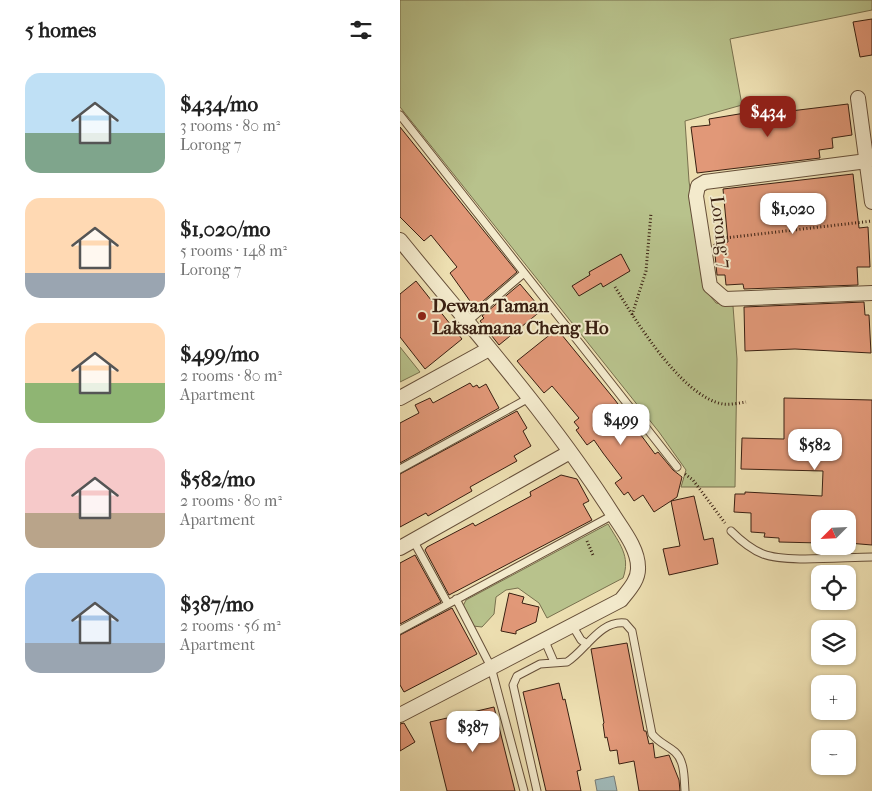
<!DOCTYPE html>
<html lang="en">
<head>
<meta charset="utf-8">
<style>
	body { margin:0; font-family:"IM FELL French Canon",serif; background:#f6f6f6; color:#222; height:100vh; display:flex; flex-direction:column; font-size:19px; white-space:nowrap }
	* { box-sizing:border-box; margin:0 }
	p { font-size:16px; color:#767676 }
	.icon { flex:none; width:28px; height:28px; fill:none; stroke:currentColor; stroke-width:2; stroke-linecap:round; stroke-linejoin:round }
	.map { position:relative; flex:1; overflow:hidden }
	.details { display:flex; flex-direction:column; background:#fff; width:400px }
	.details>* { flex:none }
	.needle { width:32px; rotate:246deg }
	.controls { position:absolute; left:411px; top:510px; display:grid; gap:10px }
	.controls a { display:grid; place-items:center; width:45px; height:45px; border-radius:10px; background:#fff; box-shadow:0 1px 4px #0004; font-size:25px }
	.price { position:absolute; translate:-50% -42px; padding:0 11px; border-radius:10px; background:#fff; color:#222; font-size:16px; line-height:32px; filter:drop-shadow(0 1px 2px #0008) }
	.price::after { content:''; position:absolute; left:50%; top:30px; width:15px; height:11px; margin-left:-8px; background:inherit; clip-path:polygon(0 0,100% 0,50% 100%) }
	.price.active { background:#8f2418; color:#fff }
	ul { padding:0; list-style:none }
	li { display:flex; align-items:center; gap:15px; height:125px; padding:0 25px }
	li span { display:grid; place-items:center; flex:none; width:140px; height:100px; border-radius:15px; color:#555 }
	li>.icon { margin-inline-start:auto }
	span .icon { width:60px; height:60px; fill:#fffc; stroke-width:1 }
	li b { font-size:21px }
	h2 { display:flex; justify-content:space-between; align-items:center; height:60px; padding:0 25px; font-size:21px }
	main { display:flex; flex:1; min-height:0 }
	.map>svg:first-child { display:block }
	.green { fill:#b8c28c; stroke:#78704e }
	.water { fill:#a0b9b8; stroke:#777b75 }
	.building { fill:#e19878; stroke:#391f11 }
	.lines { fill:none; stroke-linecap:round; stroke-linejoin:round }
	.service-casing { stroke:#664f39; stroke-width:9 }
	.minor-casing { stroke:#664f39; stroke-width:16 }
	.path { stroke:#391f11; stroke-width:3; stroke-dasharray:1 2.5; stroke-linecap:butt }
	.service { stroke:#f3eacc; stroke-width:7 }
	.minor { stroke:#f3eacc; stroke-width:14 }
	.poi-dot { fill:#8f2418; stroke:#f3eacc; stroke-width:2 }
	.labels { text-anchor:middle; stroke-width:4; stroke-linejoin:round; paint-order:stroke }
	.street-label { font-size:19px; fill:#391f11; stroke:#f3eacc }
	.poi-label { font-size:19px; font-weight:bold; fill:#391f11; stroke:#f3eacc; text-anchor:start }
</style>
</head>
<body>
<main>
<section class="details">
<h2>5 homes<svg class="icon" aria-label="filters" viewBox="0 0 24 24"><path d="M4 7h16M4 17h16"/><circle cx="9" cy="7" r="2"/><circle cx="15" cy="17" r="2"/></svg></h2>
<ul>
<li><span style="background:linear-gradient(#bfe0f5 60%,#7fa58c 0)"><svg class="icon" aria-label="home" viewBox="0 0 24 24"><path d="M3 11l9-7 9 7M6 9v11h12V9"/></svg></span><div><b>$434/mo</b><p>3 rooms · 80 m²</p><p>Lorong 7</p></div></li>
<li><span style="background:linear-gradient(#ffd9b3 75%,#9aa5b1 0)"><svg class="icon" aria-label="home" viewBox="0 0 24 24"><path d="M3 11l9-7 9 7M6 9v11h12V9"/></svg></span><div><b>$1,020/mo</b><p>5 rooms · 148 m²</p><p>Lorong 7</p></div></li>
<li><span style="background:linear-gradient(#ffd9b3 60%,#8fb573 0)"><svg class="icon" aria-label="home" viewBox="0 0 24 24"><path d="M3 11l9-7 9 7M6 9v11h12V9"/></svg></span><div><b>$499/mo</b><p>2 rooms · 80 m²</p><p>Apartment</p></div></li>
<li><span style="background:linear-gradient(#f6c9c9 65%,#b9a48a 0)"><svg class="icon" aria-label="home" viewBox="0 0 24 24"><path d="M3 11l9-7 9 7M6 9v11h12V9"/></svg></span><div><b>$582/mo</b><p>2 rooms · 80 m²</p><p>Apartment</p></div></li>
<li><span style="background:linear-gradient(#a9c7e8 70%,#9aa5b1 0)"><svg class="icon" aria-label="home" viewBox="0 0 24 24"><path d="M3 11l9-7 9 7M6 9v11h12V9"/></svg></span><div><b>$387/mo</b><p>2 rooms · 56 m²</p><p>Apartment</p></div></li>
</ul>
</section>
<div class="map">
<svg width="472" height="791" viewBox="0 0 472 791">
	<rect width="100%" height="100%" fill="#eddfb1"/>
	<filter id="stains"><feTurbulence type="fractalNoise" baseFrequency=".004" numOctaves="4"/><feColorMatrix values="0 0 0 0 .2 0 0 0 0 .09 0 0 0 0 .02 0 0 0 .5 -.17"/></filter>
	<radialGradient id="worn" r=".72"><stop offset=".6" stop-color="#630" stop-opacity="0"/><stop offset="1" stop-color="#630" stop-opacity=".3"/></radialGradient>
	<!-- green -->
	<path class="green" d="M0,0H472V10L330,39L342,105L285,121L289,181L303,287L316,303L333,306L337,359L335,487H281L286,470L259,432L0,107Z
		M0,347L20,372L0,382Z
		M208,524C219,543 231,556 223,578L147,618L139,603L118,588L106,590L96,597L94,614L82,627L73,626L63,606L66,600Z"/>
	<!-- water -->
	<path class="water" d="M214,776L217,791H197L195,780Z"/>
	<!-- building -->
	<path class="building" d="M472,19V55L460,57L453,22Z
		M448,104L452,135L432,138L433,148L419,150L420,158L297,173L291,127L310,125L309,119L357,111L358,115Z
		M0,127L117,272L75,308L50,273L57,267L31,235L24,241L0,217Z
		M453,174L459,228L468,227L470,267H457L458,285L344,289L343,284L326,285L325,275H317L314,244L328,242L323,189Z
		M221,254L230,271L203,287L201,283L179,296L172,286L190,275L189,272Z
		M16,281L62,339L25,369L0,337V294Z
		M120,284L142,310L99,345L80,321L84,318L82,316Z
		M464,302L465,315H469L471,353L395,349L345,351L344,307Z
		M157,329L215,400L255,454L258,452L273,470L282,477L277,497L271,501L294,496L304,540L313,538L318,564L269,575L263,549L280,546L271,501L254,512L243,495L234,501L228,492L224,495L215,483L222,478L203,453L194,440L187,445L176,430L179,428L174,422L179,418L152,386L144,393L117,361Z
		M70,383L73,387L77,385L79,388L86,384L99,408L0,463V423L19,413L15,405L30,398L33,403Z
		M384,398L472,400V545L448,543V519H420V543L379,542V538L364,537L365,533L351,532V513L334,512L335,494H345V492L422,496L423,471L341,469L342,438L384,439Z
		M117,411L127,428L123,431L131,446L114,456L117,461L70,487L72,491L28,516L26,513L0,527V474Z
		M161,475L177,479L189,501L183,504L192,520L49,595L25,550L27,547L73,523L75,526L131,496L130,492Z
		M15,555L41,602L0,624V563Z
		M109,593L124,597L122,603L139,607L136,622L116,631V634L101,631Z
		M52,608L77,654L4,692L0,685V635Z
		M227,643L244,731H246L249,744L253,743L255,758L269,755L279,780L280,791H239L234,761L219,764L217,750L210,751L207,737L205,738L203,724L204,723L191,649Z
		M159,683L163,700L165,699L181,770L177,771L181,791H146L123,692Z
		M94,707L115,791H47L30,722Z
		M4,723L15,742L0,751V724Z"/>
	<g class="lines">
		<!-- service casing -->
		<g class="service-casing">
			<path id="service" d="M0,115L277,467
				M67,322L124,273
				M0,469L129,398
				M331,531C341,541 350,549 363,554C385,563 445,557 472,557
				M13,540L48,604
				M56,599L91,667L124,791
				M172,625L181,640L187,644
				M0,630L213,515
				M144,639L154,662
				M137,791L113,685L117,676L140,664L167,662C186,650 200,620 225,623L232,631L252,734C259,743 267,745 275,752C285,761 284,779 285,791"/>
		</g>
		<!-- minor casing -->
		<g class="minor-casing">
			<path id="minor" d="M458,98L472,202
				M467,161L305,182L298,186L296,196L310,286L325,299L472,293
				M0,240C73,330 152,418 214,516C223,530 238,549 238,567C239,580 228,591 221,600L0,715
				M0,398L89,349
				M0,548L170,452"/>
		</g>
		<!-- path -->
		<path class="path" d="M316,239L472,221
			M215,287C236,321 282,397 323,404C330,405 339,403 346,402
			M232,315L246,271L251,213
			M285,474L293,480L325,523
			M187,541L193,555"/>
		<!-- service -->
		<use href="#service" class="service"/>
		<!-- minor -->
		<use href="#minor" class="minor"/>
	</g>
	<!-- markers -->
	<circle class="poi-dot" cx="22" cy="316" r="5"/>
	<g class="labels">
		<!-- street labels -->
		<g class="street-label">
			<text transform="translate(322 232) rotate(83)" y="7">Lorong 7</text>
		</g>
		<!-- poi labels -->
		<g class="poi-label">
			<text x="32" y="312">Dewan Taman<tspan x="32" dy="22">Laksamana Cheng Ho</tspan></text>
		</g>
	</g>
	<rect width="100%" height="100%" filter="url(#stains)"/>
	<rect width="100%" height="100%" fill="url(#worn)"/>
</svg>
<div class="controls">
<a><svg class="needle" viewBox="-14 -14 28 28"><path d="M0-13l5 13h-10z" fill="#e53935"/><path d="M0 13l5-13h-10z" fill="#767676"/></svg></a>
<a><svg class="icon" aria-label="locate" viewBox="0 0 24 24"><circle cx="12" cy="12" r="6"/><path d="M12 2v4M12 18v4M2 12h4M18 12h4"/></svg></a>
<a><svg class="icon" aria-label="layers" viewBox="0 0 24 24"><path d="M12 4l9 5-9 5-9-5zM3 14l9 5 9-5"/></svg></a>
<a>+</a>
<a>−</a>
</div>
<b class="price active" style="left:368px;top:138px">$434</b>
<b class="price" style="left:393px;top:235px">$1,020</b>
<b class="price" style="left:221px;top:446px">$499</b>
<b class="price" style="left:415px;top:471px">$582</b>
<b class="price" style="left:73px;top:753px">$387</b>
</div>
</main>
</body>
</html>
